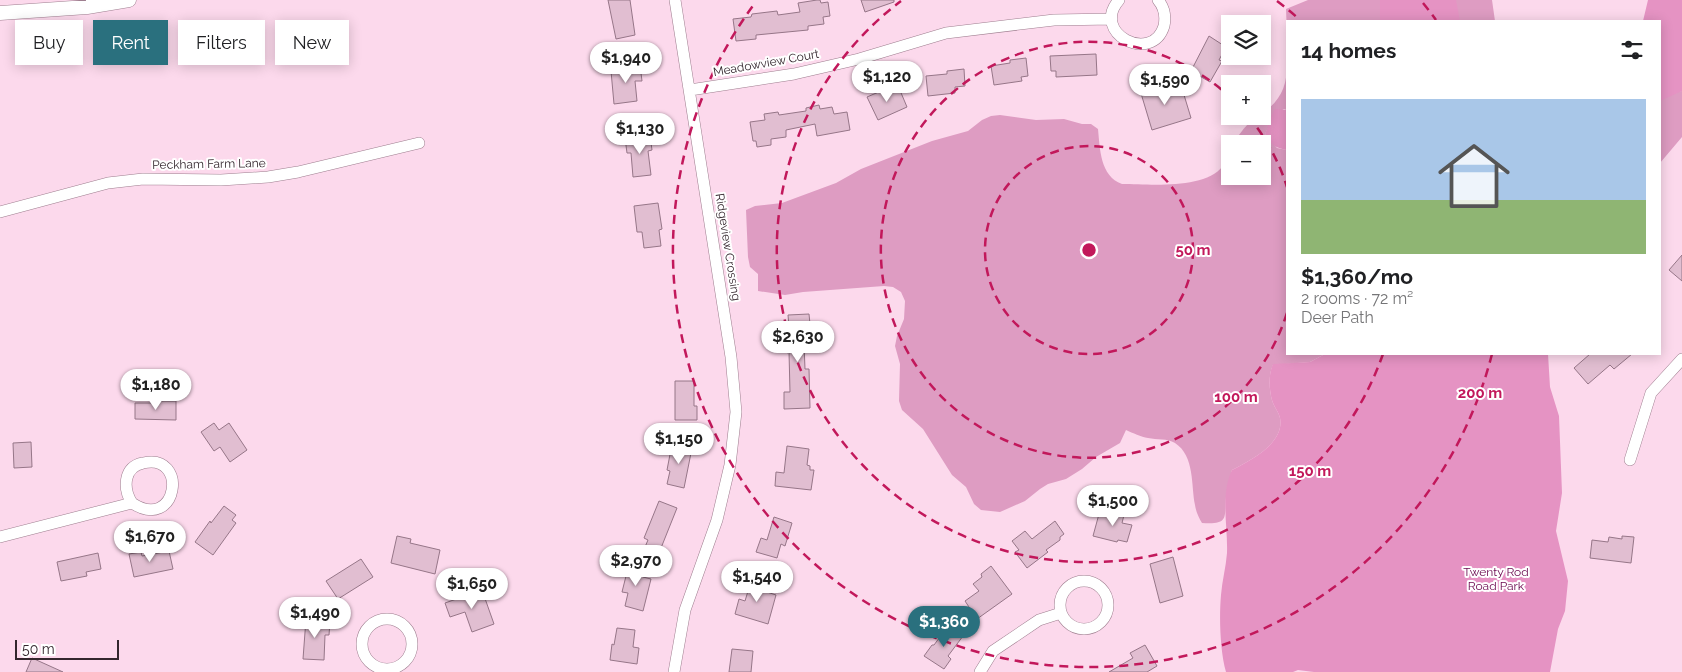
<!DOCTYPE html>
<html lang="en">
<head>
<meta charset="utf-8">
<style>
	body { margin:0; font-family:Raleway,sans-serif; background:#f6f6f6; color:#202124; height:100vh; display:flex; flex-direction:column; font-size:19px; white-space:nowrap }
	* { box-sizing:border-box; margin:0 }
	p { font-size:16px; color:#757577 }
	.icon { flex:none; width:28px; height:28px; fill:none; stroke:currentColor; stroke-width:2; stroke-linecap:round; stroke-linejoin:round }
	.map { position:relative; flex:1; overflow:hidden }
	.drawer { position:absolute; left:1286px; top:20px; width:375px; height:335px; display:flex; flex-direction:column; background:#fff; border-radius:0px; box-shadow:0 2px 12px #0003 }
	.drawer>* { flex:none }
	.guide { position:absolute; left:15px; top:20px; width:475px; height:45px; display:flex; gap:10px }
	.buttons { position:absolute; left:1221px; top:15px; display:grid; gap:10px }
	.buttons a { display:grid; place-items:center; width:50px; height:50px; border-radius:0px; background:#fff; box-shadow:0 2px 12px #0003; font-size:25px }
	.scale { position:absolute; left:15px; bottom:12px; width:104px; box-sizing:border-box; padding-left:5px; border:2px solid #33262d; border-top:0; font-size:14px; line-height:18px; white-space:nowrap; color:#33262d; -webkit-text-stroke:4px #fff; paint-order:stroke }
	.price { position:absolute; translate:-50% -42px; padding:0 11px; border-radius:18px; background:#fff; color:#222; font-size:16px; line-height:32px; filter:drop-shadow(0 1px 2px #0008) }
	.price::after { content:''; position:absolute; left:50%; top:30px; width:15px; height:11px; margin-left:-8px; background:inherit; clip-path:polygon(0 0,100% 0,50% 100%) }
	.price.current { background:#2a707e; color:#fff }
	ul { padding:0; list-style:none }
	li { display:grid; align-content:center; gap:10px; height:265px; padding:0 15px }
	li span { display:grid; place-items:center; height:155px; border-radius:0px; color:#555 }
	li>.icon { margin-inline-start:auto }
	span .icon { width:90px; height:90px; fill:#fffc; stroke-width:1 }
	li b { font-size:21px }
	h2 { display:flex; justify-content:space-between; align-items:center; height:60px; padding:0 15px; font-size:21px }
	.chip { padding:0 18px; border-radius:0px; background:#fff; box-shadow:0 2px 12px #0003; font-size:18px; line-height:45px }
	.chip.current { background:#2a707e; color:#fff }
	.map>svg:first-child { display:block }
	.green { fill:#de9cc2 }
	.forest { fill:#e593c3 }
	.building { fill:#e1bed1; stroke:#967688 }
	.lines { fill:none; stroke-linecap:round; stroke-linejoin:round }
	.minor-casing { stroke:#9e7e8f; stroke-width:12 }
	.tertiary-casing { stroke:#9e7e8f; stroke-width:15 }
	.minor { stroke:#fff; stroke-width:11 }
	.tertiary { stroke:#fff; stroke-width:14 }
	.ring { fill:none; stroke:#c2185b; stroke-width:2.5; stroke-dasharray:9 6 }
	.labels { text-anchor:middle; stroke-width:4; stroke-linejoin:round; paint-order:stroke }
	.street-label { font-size:12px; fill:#33262d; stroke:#fff }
	.park-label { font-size:12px; fill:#69054d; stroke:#fff }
	.centre { fill:#c2185b; stroke:#fff; stroke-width:2.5 }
	.ring-label { font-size:15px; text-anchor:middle; font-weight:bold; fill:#c2185b; stroke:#fff; stroke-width:4; stroke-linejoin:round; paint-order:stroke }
</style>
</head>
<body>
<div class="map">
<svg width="1682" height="672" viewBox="0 0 1682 672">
	<rect width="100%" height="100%" fill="#fcd9ec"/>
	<!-- green -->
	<path class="green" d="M1308,0H1492L1495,21H1288L1287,35L1286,9Z
		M1287,64V110L1284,109L1270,117L1269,126L1265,134L1277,148L1287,150L1288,354H1325L1310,362L1273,365C1268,375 1269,392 1273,403C1275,408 1279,413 1280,418C1285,443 1250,461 1232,470C1230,479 1227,488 1226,497C1224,517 1230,525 1202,523C1199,518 1196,512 1195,505C1191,486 1195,456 1175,443C1167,438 1157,440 1148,438C1141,437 1133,433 1126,430L1120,443L1096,457L1082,469L1066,479L1048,484L1040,489L1025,501L1000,512L981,510L974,504L966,487L952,475L923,429L902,410L899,401L900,364L895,346L897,336L904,319L905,301L901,292L893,287L884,286L803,292L785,295L758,291V274L750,267L748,257L746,210L755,206L782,203L836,183L861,169L932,141L968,131L982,120L991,116L1000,115L1036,120L1064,119L1082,124H1091L1098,129C1100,149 1100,176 1122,184C1150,184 1204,190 1223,166C1226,162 1228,153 1230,148V176H1262V144H1233C1239,135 1251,116 1262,116L1263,113C1281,100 1287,86 1287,64Z
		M1682,91V137L1660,163V94Z"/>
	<!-- forest -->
	<path class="forest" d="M1380,0H1456L1460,21H1380Z
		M1648,0H1682V91L1660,101V21H1643Z
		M1275,109L1287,110V150C1276,148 1270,145 1265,134C1269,126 1269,117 1275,109Z
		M1325,354H1548L1550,387L1559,416L1562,493L1556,531L1568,581L1565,611L1558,629L1550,672H1314L1298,670L1293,672H1226C1220,651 1219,617 1221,595C1222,581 1226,567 1227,553C1228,526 1220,495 1232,470C1250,461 1285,443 1280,418C1279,413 1275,408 1273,403C1269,392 1268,375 1273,364L1310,362Z"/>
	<!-- building -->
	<path class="building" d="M608,0H630L635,35L616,39Z
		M817,0H820L821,3L828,2L830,16L823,17L824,24L808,26V30L756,35V39L736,41L733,19L751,17L752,14L777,11L778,15L800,12L798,3Z
		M861,0H894V2L865,12Z
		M1209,36L1226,47L1219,60L1222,61L1210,82L1191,71Z
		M1096,54L1097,75L1056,77V71H1051L1050,56Z
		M1026,58L1028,76L1021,77L1022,81L994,85L991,66L1010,63V60Z
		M640,65L642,81H635L637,101L614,104L611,71L624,70V67Z
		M964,69L965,86L955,87V93L928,96L926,76L947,74V71Z
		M1157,85L1159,92L1181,85L1191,118L1152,130L1140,90Z
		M888,88L890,93L899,88L907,107L878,120L867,97Z
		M819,105L820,109L832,107L834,114L847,112L850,130L817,136L815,124L786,130V137L771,139V145L757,147L756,141H753L750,122L765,120L764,114L778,112L779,115L806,111V108Z
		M650,135L652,150L648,151L651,175L633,177L631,153H627L625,138Z
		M658,203L662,229L659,230L661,246L644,248L642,232H637L634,206Z
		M1682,255V281L1669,270Z
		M809,314L812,344H804L805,369H809L810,408L784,409V392H790L789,352L787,353L786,338H790L788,315Z
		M1590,354H1632L1614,369L1610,365L1588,384L1574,368Z
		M675,381H694V406H697V420H675Z
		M153,401H176V420L135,419V403H151Z
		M214,423L219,430L229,423L247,450L230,462L220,447L214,451L201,432Z
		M31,442L32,467L14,468L13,443Z
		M672,444L692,448L684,488L667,484L670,471L667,470Z
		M787,446L809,449L807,465L810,466V470H814L811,490L775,486L776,472L784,473Z
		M659,501L677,508L659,553L645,547L648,540L644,538Z
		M224,506L236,515L232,520L236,523L213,555L195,542L210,521L211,523Z
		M1110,508L1125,511L1122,523L1132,525L1127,542L1118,540L1117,542L1093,536L1099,514L1108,516Z
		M774,517L792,523L785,546L781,544L777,558L756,552L761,538L767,540Z
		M1055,521L1064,534L1060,537V540L1046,550L1048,552L1027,568L1015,552L1019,550L1012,541L1025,531L1032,539Z
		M397,536L411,539L410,543L440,550L435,574L391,563Z
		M1622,536L1634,537L1631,563L1590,558L1592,540L1608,542L1609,537L1622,539Z
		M169,551L173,569L134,577L129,554L141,552L142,556Z
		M98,553L101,569L86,572L87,576L61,581L57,562Z
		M1173,557L1183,596L1160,603L1150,564Z
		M361,559L373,577L338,599L326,581Z
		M629,564L646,568L643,577L651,579L643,611L625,606L628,593L622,592Z
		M991,566L1012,594L977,619L965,601L979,591L973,584L982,577L981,574Z
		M752,578L769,584L767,592L776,595L768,624L735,614L739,599L745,601Z
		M482,590L494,624L472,632L465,612L450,617L445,603Z
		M306,619L330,621L329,635H325L324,660L303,659Z
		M948,626L963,636L948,656L951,659L944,669L924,656L932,645H934Z
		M617,628L635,630L633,647L639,648L637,664L610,660L612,644L614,645Z
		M1145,645L1157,666L1147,672H1109L1133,658L1130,653Z
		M732,649L753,651L751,672H729Z
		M32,658L63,672H26Z"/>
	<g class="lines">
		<!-- minor casing -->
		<g class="minor-casing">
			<path id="minor" d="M1119,0C1090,33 1152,65 1164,26C1166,16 1164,7 1158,0
				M690,90L794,74L859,59L946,33L1054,20L1112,19
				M0,212L108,183L143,179L221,180L268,177L298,172L419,143
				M1630,460L1651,393L1682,359
				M0,537L132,503C178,533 189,452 143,463C123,467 123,489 132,503
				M1060 605a24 24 0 1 1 48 0a24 24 0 1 1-48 0Z
				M362 644a25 25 0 1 1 50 0a25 25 0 1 1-50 0Z
				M674,672L685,610L717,520L730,465L736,412L731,357L675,0
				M980,672L993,651L1039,620L1061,613"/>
		</g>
		<!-- tertiary casing -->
		<g class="tertiary-casing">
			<path id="tertiary" d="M0,13L87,7L129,0"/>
		</g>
		<!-- minor -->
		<use href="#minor" class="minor"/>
		<!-- tertiary -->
		<use href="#tertiary" class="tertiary"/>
	</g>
	<!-- distance rings -->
	<g class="ring">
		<circle cx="1089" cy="250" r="104"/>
		<path d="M1287 313A208 208 0 1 1 1230 97M1248 116A208 208 0 0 1 1287 187"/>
		<path d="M1383 354A312 312 0 1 1 901 1M1277 1A312 312 0 0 1 1300 20"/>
		<path d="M1492 354A416 416 0 1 1 755 3M1423 3A416 416 0 0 1 1436 20"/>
	</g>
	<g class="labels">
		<!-- street labels -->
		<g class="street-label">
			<text transform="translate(766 63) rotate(-10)" y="4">Meadowview Court</text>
			<text transform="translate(209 164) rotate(-1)" y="4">Peckham Farm Lane</text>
			<text transform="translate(728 247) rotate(81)" y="4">Ridgeview Crossing</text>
		</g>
		<!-- park labels -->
		<g class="park-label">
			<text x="1496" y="576">Twenty Rod<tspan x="1496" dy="14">Road Park</tspan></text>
		</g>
	</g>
	<circle cx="1089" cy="250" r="8" class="centre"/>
	<g class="ring-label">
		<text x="1193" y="255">50 m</text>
		<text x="1480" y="398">200 m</text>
		<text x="1236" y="402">100 m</text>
		<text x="1310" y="476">150 m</text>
	</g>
</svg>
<div class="buttons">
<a><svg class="icon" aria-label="layers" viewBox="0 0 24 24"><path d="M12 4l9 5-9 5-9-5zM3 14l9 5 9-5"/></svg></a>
<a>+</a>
<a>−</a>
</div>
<div class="scale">50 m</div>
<b class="price" style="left:626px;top:84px">$1,940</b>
<b class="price" style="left:887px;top:103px">$1,120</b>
<b class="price" style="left:1165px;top:106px">$1,590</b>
<b class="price" style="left:640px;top:155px">$1,130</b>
<b class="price" style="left:798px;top:363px">$2,630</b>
<b class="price" style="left:156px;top:411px">$1,180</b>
<b class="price" style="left:679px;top:465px">$1,150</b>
<b class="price" style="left:1113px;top:527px">$1,500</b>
<b class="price" style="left:150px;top:563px">$1,670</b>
<b class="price" style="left:636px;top:587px">$2,970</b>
<b class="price" style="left:757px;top:603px">$1,540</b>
<b class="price" style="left:472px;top:610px">$1,650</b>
<b class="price" style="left:315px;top:639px">$1,490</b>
<b class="price current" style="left:944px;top:648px">$1,360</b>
<div class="guide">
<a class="chip">Buy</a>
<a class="chip current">Rent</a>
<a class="chip">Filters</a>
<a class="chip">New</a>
</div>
<section class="drawer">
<h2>14 homes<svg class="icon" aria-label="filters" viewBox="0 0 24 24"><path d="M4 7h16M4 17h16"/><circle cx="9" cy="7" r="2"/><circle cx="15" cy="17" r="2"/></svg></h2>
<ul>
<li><span style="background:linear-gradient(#a9c7e8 65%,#8fb573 0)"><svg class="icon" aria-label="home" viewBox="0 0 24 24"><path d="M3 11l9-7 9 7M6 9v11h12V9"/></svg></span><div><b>$1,360/mo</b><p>2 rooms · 72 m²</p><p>Deer Path</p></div></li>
</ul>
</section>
</div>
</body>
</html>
